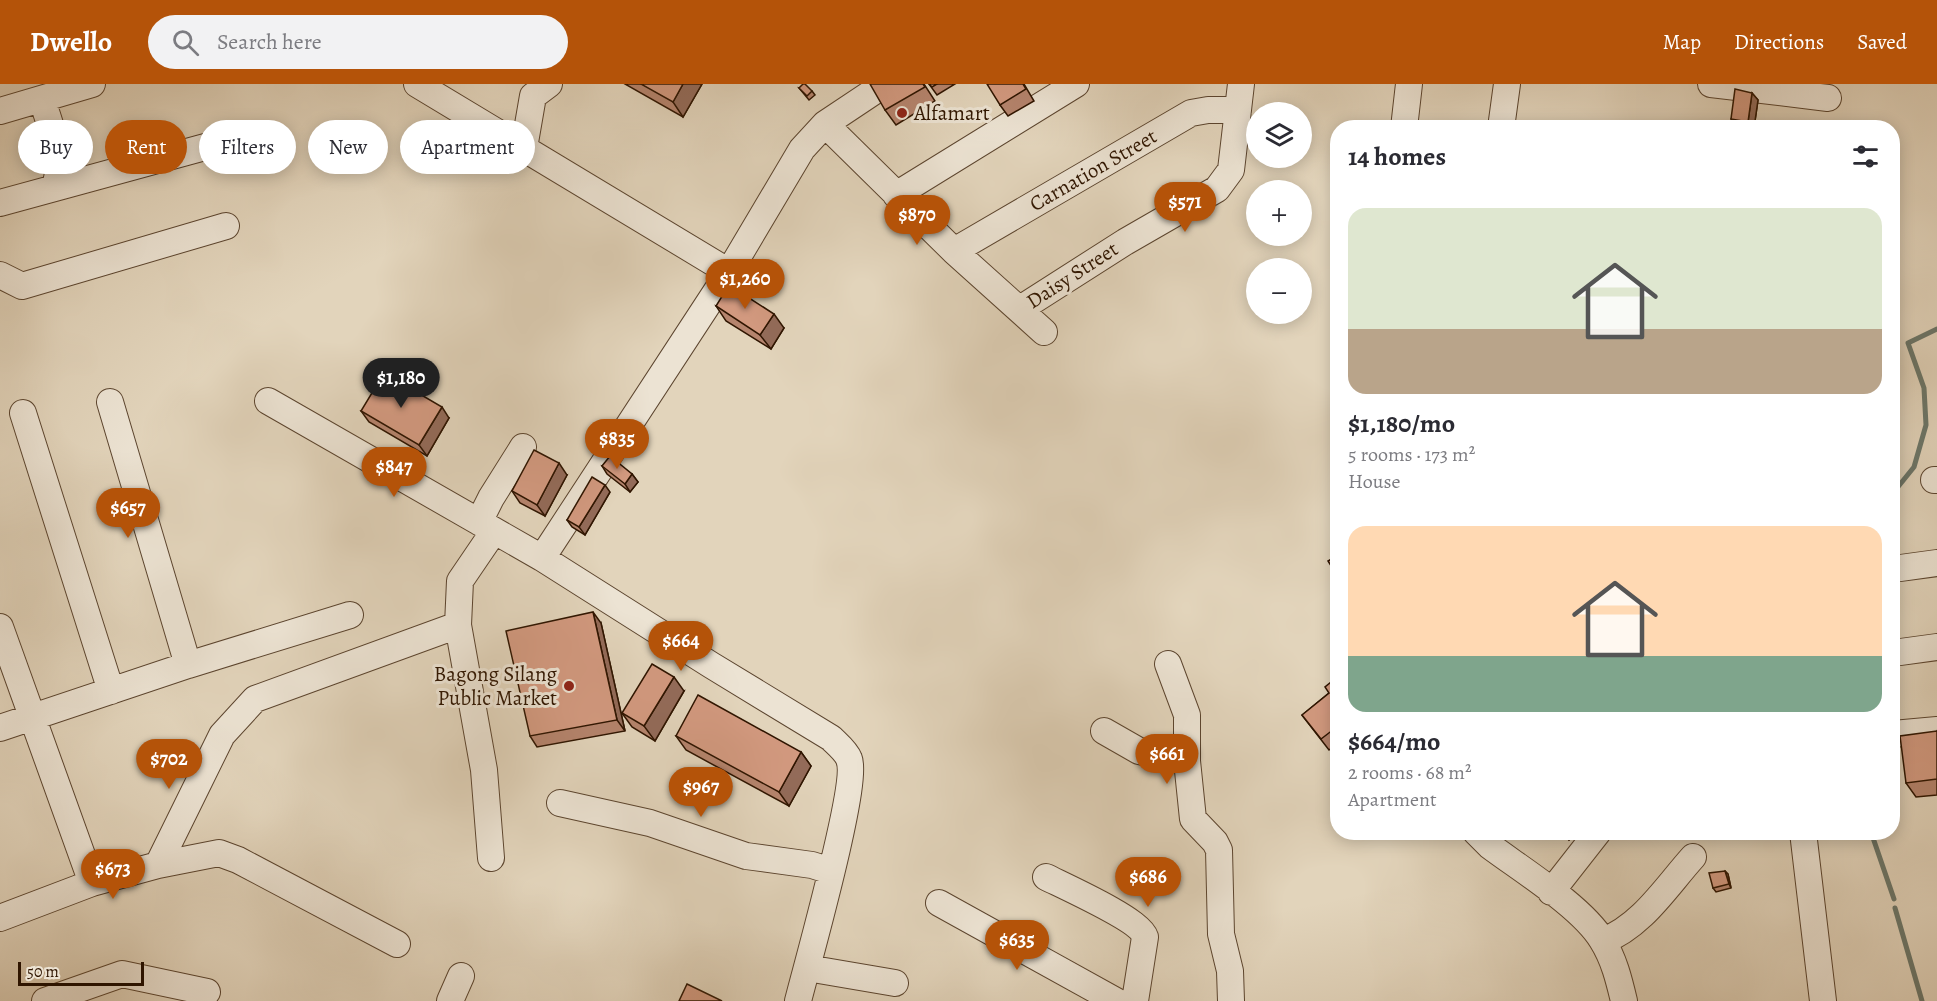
<!DOCTYPE html>
<html lang="en">
<head>
<meta charset="utf-8">
<style>
	body { margin:0; font-family:Alegreya,serif; background:#f2f2f3; color:#2b2b33; height:100vh; display:flex; flex-direction:column; font-size:22px; white-space:nowrap }
	* { box-sizing:border-box; margin:0 }
	p { font-size:20px; color:#7c7c81 }
	.icon { flex:none; width:33px; height:33px; fill:none; stroke:currentColor; stroke-width:2; stroke-linecap:round; stroke-linejoin:round }
	.map { position:relative; flex:1; overflow:hidden }
	.drawer { position:absolute; left:1330px; top:36px; width:570px; height:720px; display:flex; flex-direction:column; background:#fff; border-radius:24px; box-shadow:0 3px 15px #0003 }
	.drawer>* { flex:none }
	.hud { position:absolute; left:18px; top:36px; width:570px; height:54px; display:flex; gap:12px }
	.controls { position:absolute; left:1246px; top:18px; display:grid; gap:12px }
	.controls a { display:grid; place-items:center; width:66px; height:66px; border-radius:50%; background:#fff; box-shadow:0 3px 15px #0003; font-size:30px }
	.scale { position:absolute; left:18px; bottom:15px; width:126px; box-sizing:border-box; padding-left:6px; border:3px solid #2f1500; border-top:0; font-size:16px; line-height:21px; white-space:nowrap; color:#2f1500; -webkit-text-stroke:4px #ece3d3; paint-order:stroke }
	.price { position:absolute; translate:-50% -51px; padding:0 14px; border-radius:21px; background:#b45309; color:#fff; font-size:20px; line-height:39px; filter:drop-shadow(0 2px 3px #0008) }
	.price::after { content:''; position:absolute; left:50%; top:36px; width:18px; height:14px; margin-left:-9px; background:inherit; clip-path:polygon(0 0,100% 0,50% 100%) }
	.price.selected { background:#222; color:#fff }
	ul { padding:0; list-style:none }
	li { display:grid; align-content:center; gap:12px; height:318px; padding:0 18px }
	li span { display:grid; place-items:center; height:186px; border-radius:18px; color:#555 }
	li>.icon { margin-inline-start:auto }
	span .icon { width:108px; height:108px; fill:#fffc; stroke-width:1 }
	li b { font-size:26px }
	h2 { display:flex; justify-content:space-between; align-items:center; height:72px; padding:0 18px; font-size:26px }
	.tag { padding:0 21px; border-radius:27px; background:#fff; box-shadow:0 3px 15px #0003; font-size:21px; line-height:54px }
	.tag.selected { background:#b45309; color:#fff }
	header { display:flex; align-items:center; gap:36px; box-sizing:border-box; height:84px; padding:0 30px; background:#b45309; color:#fff }
	header strong { font-size:28px }
	nav { display:flex; gap:33px; margin-inline-start:auto; font-size:21px }
	.search { width:420px; height:54px; background:#f2f2f3; display:flex; align-items:center; gap:15px; box-sizing:border-box; padding:0 21px; border-radius:33px; color:#7c7c81; font-size:22px }
	.map>svg:first-child { display:block }
	.lines { fill:none; stroke-linecap:round; stroke-linejoin:round }
	.stream { stroke:#6c776a; stroke-width:5 }
	.minor-casing { stroke:#5c452f; stroke-width:28 }
	.minor { stroke:#ece3d3; stroke-width:26 }
	.wall { fill:#b5846d; stroke:#2f1500; stroke-width:1.5 }
	.shaded-wall { fill:#936b59; stroke:#2f1500; stroke-width:1.5 }
	.building { fill:#d2997f; stroke:#2f1500; stroke-width:1.5 }
	.poi-dot { fill:#8f2418; stroke:#ece3d3; stroke-width:2 }
	.labels { text-anchor:middle; stroke-width:6; stroke-linejoin:round; paint-order:stroke }
	.poi-label { font-size:21px; fill:#2f1500; stroke:#ece3d3; text-anchor:start }
	.street-label { font-size:21px; fill:#2f1500; stroke:#ece3d3 }
</style>
</head>
<body>
<header>
<strong>Dwello</strong>
<div class="search"><svg class="icon" aria-label="search" viewBox="0 0 24 24"><circle cx="10" cy="10" r="6"/><path d="M15 15l6 6"/></svg>Search here</div>
<nav><a>Map</a><a>Directions</a><a>Saved</a></nav>
</header>
<div class="map">
<svg width="1937" height="917" viewBox="0 0 1937 917">
	<rect width="100%" height="100%" fill="#e2d4bb"/>
	<filter id="stains"><feTurbulence type="fractalNoise" baseFrequency=".00333" numOctaves="4"/><feColorMatrix values="0 0 0 0 .2 0 0 0 0 .09 0 0 0 0 .02 0 0 0 .5 -.17"/></filter>
	<radialGradient id="worn" r=".72"><stop offset=".6" stop-color="#630" stop-opacity="0"/><stop offset="1" stop-color="#630" stop-opacity=".3"/></radialGradient>
	<g class="lines">
		<!-- stream -->
		<path class="stream" d="M1893,409L1914,383L1926,341L1924,304L1908,259L1937,245
			M1871,748L1894,815
			M1895,824L1922,917"/>
		<!-- minor casing -->
		<g class="minor-casing">
			<path id="minor" d="M417,0L729,188
				M1711,0L1828,14
				M42,15C50,43 66,76 54,104
				M0,27L92,0
				M825,40L954,167L1044,248
				M1404,44L1409,0
				M1501,44L1507,0
				M524,64L533,12L549,0
				M896,111L1076,0
				M0,119L216,60
				M954,167L1191,29L1208,26H1238
				M0,191L22,202L226,142
				M1020,225L1125,158L1217,105L1231,86L1241,0
				M268,317L542,474L711,581L831,654C837,660 846,667 849,675C859,699 807,881 798,917
				M110,318L188,581
				M23,329L111,607
				M1934,396H1937
				M479,438L491,414L523,363
				M542,474L729,188L802,65L825,40L885,0
				M1893,485L1937,479
				M0,543L92,799
				M1893,569L1937,563
				M1168,580L1187,631V677L1193,735L1215,758L1219,766L1221,850L1230,887L1231,917
				M0,644L188,581L350,531
				M1104,647L1139,667L1187,677
				M1893,650L1937,646
				M560,719L650,739L746,772L812,781L831,787
				M1476,748L1490,762C1522,786 1582,823 1602,856C1614,875 1619,896 1624,917
				M1803,748L1823,917
				M491,774L484,686L458,541L460,497L494,447
				M158,781L222,651L255,615L458,541
				M1046,793C1066,803 1140,836 1145,853L1135,917
				M1551,808L1598,748
				M939,819L1116,917
				M0,834L92,799L158,781L219,769L238,776L397,860
				M1603,857C1642,842 1666,803 1693,773
				M807,884L895,899
				M45,917L122,890L207,908
				M450,917L461,892"/>
		</g>
		<!-- minor -->
		<use href="#minor" class="minor"/>
	</g>
	<!-- wall -->
	<path class="wall" d="M625,0H702L683,33Z
		M924,0L935,17L896,41L885,26Z
		M929,0H955L937,11Z
		M1024,0L1034,17L1008,32L1000,21Z
		M799,4L812,7L815,11L809,16Z
		M1752,9L1758,16L1754,44H1742L1736,42L1731,35Z
		M716,222L784,244L771,265L726,237Z
		M361,327L449,334L427,372L369,338Z
		M602,382L632,390L638,398L630,408L607,390Z
		M567,391L545,432L520,419L512,407Z
		M610,408L585,451L572,443L567,436Z
		M601,539L625,647L537,663L530,652Z
		M1338,597V659L1329,666L1302,631L1329,609Z
		M684,607L655,657L632,643L622,629Z
		M1937,647V711L1916,713L1906,699Z
		M676,652L801,668L811,682L789,722L686,666Z
		M1558,748H1575L1569,756Z
		M1725,787L1728,790L1731,804L1716,808L1713,804Z"/>
	<!-- shaded-wall -->
	<path class="shaded-wall" d="M683,0H702L683,33L673,18Z
		M1752,9L1758,16L1754,44H1752L1748,38Z
		M774,230L784,244L771,265L760,251Z
		M442,323L449,334L427,372L419,361Z
		M559,379L567,391L545,432L537,421Z
		M632,390L638,398L630,408L625,400Z
		M605,401L610,408L585,451L579,443Z
		M593,528L601,539L625,647L617,636Z
		M674,593L684,607L655,657L644,642Z
		M801,668L811,682L789,722L779,708Z
		M1564,748H1575L1569,756Z
		M1725,787L1728,790L1731,804L1729,800Z"/>
	<!-- building -->
	<path class="building" d="M641,0H683L673,18Z
		M803,0H805L812,7L807,12L799,4Z
		M870,0H923L925,3L885,26Z
		M929,0H937L932,3Z
		M987,0H1023L1026,5L1000,21Z
		M1735,5L1752,9L1748,38L1731,35Z
		M729,201L774,230L760,251L716,222Z
		M384,289L442,323L419,361L361,327Z
		M534,366L559,379L537,421L512,407Z
		M610,372L632,390L625,400L602,382Z
		M592,393L605,401L579,443L567,436Z
		M1338,471V493L1328,477Z
		M593,528L617,636L530,652L506,547Z
		M652,580L674,593L644,642L622,629Z
		M1336,594L1338,597V642L1321,655L1302,631L1329,609L1325,603Z
		M698,611L801,668L779,708L676,652Z
		M1937,647V695L1906,699L1900,652Z
		M1725,787L1729,800L1713,804L1709,789Z
		M687,900L722,917H679Z"/>
	<!-- markers -->
	<g class="poi-dot">
		<circle cx="902" cy="29" r="6"/>
		<circle cx="569" cy="602" r="6"/>
	</g>
	<g class="labels">
		<!-- poi labels -->
		<g class="poi-label">
			<text x="914" y="36">Alfamart</text>
			<text x="557" y="597" text-anchor="end">Bagong Silang<tspan x="557" dy="24">Public Market</tspan></text>
		</g>
		<!-- street labels -->
		<g class="street-label">
			<text transform="translate(1093 86) rotate(-30)" y="7">Carnation Street</text>
			<text transform="translate(1072 191) rotate(-33)" y="7">Daisy Street</text>
		</g>
	</g>
	<rect width="100%" height="100%" filter="url(#stains)"/>
	<rect width="100%" height="100%" fill="url(#worn)"/>
</svg>
<div class="controls">
<a><svg class="icon" aria-label="layers" viewBox="0 0 24 24"><path d="M12 4l9 5-9 5-9-5zM3 14l9 5 9-5"/></svg></a>
<a>+</a>
<a>−</a>
</div>
<div class="scale">50 m</div>
<b class="price" style="left:1185px;top:149px">$571</b>
<b class="price" style="left:917px;top:162px">$870</b>
<b class="price" style="left:745px;top:226px">$1,260</b>
<b class="price selected" style="left:401px;top:325px">$1,180</b>
<b class="price" style="left:617px;top:386px">$835</b>
<b class="price" style="left:394px;top:414px">$847</b>
<b class="price" style="left:128px;top:455px">$657</b>
<b class="price" style="left:681px;top:588px">$664</b>
<b class="price" style="left:1167px;top:701px">$661</b>
<b class="price" style="left:169px;top:706px">$702</b>
<b class="price" style="left:701px;top:734px">$967</b>
<b class="price" style="left:113px;top:816px">$673</b>
<b class="price" style="left:1148px;top:824px">$686</b>
<b class="price" style="left:1017px;top:887px">$635</b>
<div class="hud">
<a class="tag">Buy</a>
<a class="tag selected">Rent</a>
<a class="tag">Filters</a>
<a class="tag">New</a>
<a class="tag">Apartment</a>
</div>
<section class="drawer">
<h2>14 homes<svg class="icon" aria-label="filters" viewBox="0 0 24 24"><path d="M4 7h16M4 17h16"/><circle cx="9" cy="7" r="2"/><circle cx="15" cy="17" r="2"/></svg></h2>
<ul>
<li><span style="background:linear-gradient(#dfe7d0 65%,#b9a48a 0)"><svg class="icon" aria-label="home" viewBox="0 0 24 24"><path d="M3 11l9-7 9 7M6 9v11h12V9"/></svg></span><div><b>$1,180/mo</b><p>5 rooms · 173 m²</p><p>House</p></div></li>
<li><span style="background:linear-gradient(#ffd9b3 70%,#7fa58c 0)"><svg class="icon" aria-label="home" viewBox="0 0 24 24"><path d="M3 11l9-7 9 7M6 9v11h12V9"/></svg></span><div><b>$664/mo</b><p>2 rooms · 68 m²</p><p>Apartment</p></div></li>
</ul>
</section>
</div>
</body>
</html>
